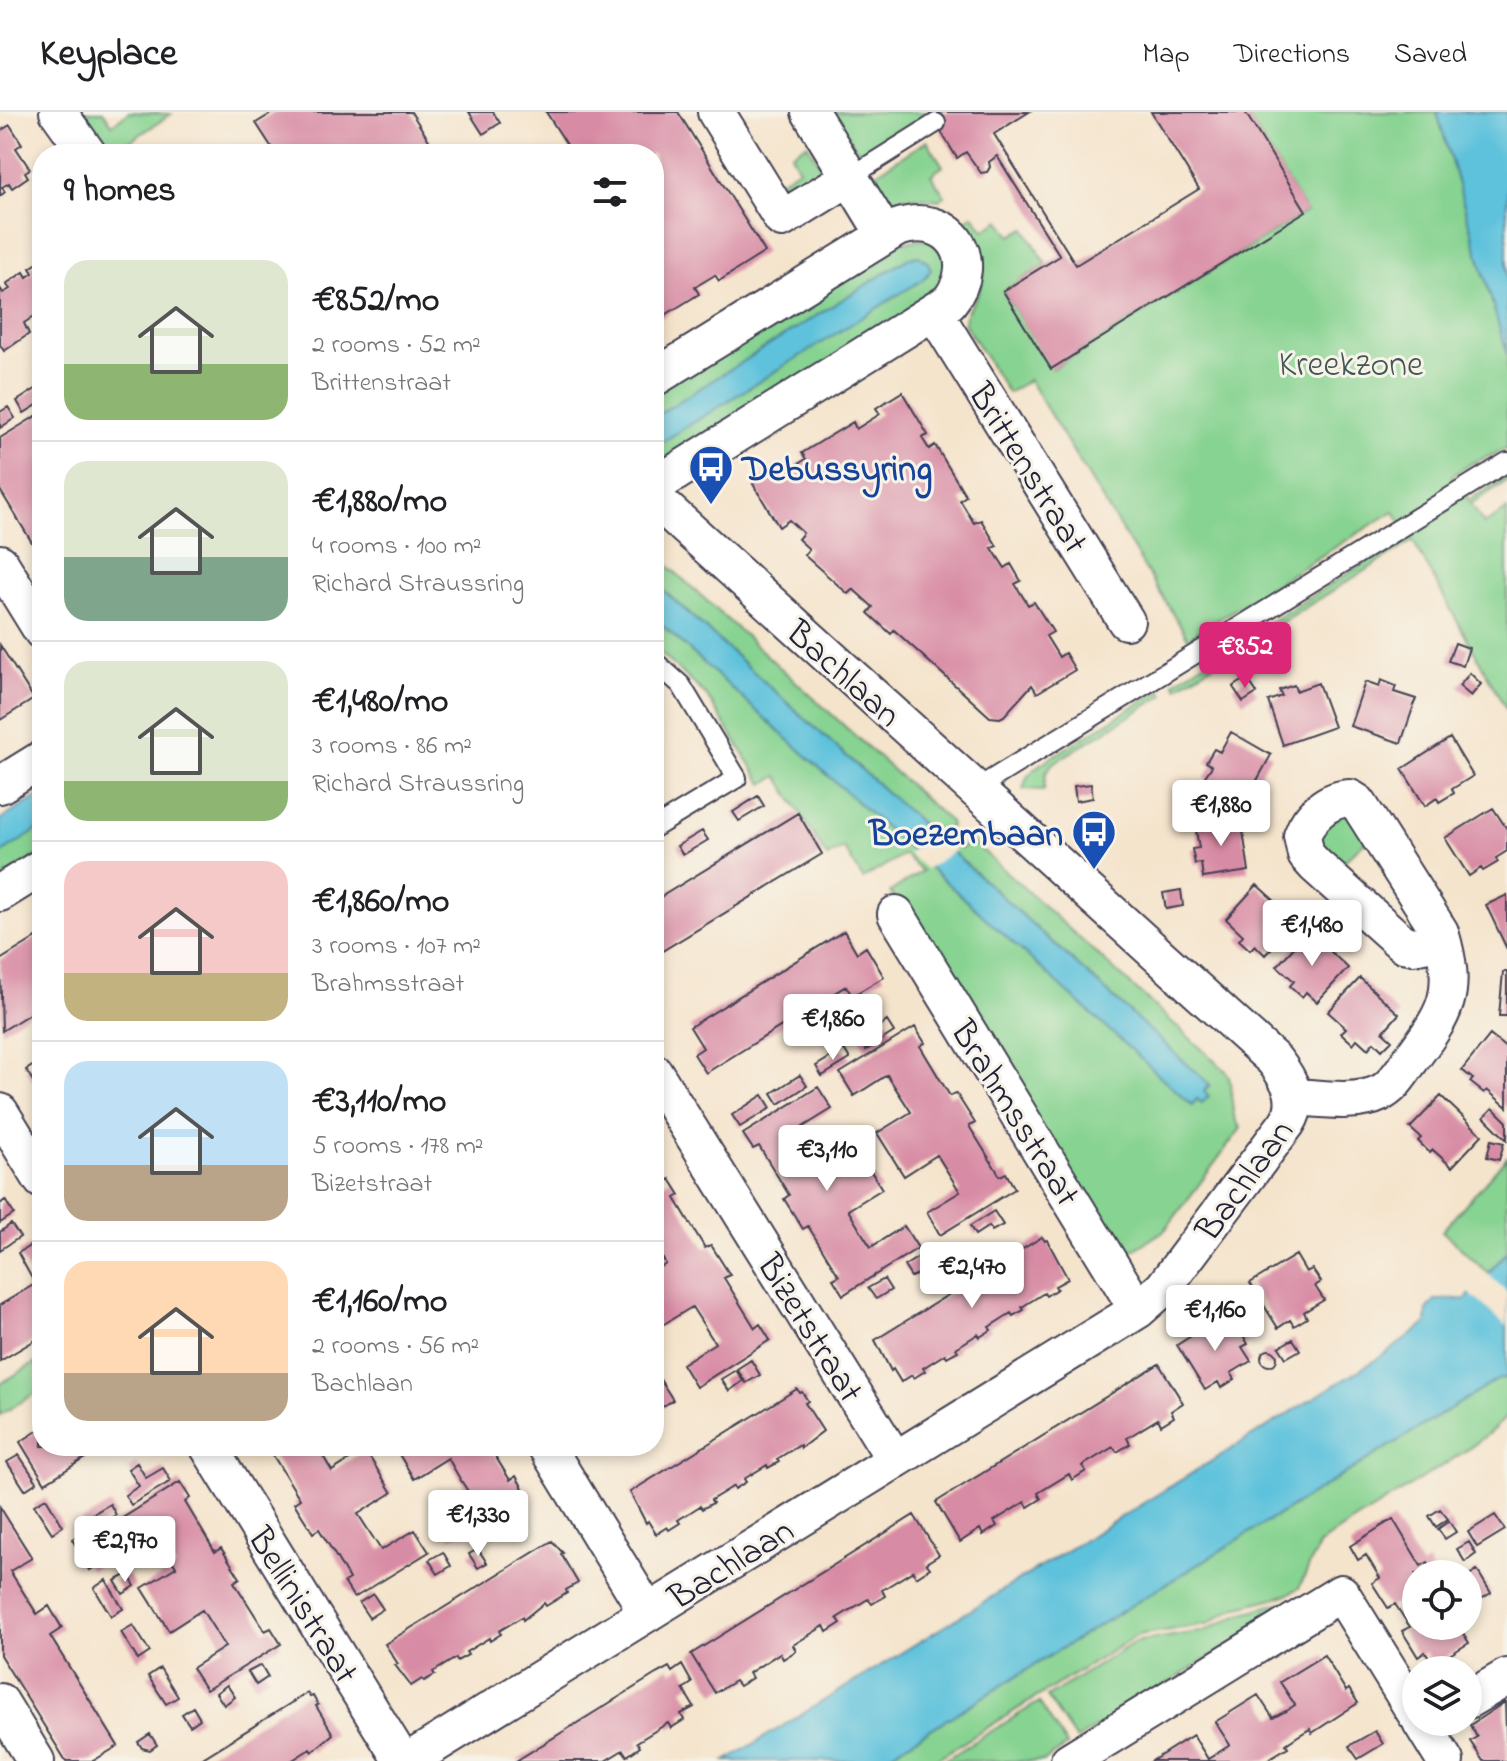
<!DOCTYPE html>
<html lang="en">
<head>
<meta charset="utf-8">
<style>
	body { margin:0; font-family:"Indie Flower",sans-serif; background:#f6f6f6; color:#202124; height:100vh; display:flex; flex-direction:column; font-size:30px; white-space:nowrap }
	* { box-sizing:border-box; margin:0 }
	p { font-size:26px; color:#757577 }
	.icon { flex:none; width:44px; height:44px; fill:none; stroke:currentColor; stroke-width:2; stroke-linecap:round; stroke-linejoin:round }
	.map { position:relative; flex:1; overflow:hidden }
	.details { position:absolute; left:32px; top:32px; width:632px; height:1312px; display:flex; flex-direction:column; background:#fff; border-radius:32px; box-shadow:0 4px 12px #0003 }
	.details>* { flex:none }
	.tools { position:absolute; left:1402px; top:1448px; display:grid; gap:16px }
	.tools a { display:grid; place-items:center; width:80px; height:80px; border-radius:50%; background:#fff; box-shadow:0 4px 12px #0003; font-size:40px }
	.price { position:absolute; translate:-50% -68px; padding:0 18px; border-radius:8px; background:#fff; color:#222; font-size:26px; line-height:52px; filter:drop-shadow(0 2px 4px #0008) }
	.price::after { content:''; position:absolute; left:50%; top:48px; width:24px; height:18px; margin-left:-12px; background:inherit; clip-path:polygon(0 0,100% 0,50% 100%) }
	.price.active { background:#db2777; color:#fff }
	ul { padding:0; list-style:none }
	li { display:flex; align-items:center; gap:24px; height:200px; padding:0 32px }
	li+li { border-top:2px solid #e0e0e0 }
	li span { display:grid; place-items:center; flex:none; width:224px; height:160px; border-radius:24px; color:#555 }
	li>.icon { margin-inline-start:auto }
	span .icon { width:96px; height:96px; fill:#fffc; stroke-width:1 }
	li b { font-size:34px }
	h2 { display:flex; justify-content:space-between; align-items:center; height:96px; padding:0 32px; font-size:34px }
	header { display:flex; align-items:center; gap:48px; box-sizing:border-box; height:112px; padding:0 40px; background:#fff; border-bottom:2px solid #e0e0e0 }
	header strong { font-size:38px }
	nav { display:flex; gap:44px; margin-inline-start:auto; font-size:28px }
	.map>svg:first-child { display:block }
	.green { fill:#87d391; stroke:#547a66; stroke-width:2 }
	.water { fill:#5ec2dc; stroke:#40728c; stroke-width:2 }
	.pier { fill:#f5e4cc }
	.building { fill:#d88ba4 }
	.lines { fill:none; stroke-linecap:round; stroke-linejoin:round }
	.service-casing { stroke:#423f51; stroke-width:22 }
	.minor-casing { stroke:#423f51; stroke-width:40 }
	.service { stroke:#fff; stroke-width:18 }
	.minor { stroke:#fff; stroke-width:36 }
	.labels { text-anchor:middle; stroke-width:6; stroke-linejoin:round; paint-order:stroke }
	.park-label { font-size:36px; fill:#405755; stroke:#f7f3e8 }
	.transit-label { font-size:36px; font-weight:bold; fill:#164399; stroke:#f7f3e8; text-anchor:start }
	.street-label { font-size:36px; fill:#22223b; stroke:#f7f3e8 }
</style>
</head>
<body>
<header>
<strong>Keyplace</strong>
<nav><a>Map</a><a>Directions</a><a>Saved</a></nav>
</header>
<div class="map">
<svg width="1507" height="1649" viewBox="0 0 1507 1649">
	<rect width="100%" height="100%" fill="#f7f3e8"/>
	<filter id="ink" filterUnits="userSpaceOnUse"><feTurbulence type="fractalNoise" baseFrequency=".0125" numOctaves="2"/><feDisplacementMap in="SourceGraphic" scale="16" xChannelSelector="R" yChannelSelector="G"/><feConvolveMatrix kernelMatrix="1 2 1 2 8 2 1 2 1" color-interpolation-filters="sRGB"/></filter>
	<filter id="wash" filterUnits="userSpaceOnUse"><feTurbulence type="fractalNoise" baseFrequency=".006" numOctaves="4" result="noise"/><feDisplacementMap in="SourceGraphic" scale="32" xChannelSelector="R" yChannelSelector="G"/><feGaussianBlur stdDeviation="1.8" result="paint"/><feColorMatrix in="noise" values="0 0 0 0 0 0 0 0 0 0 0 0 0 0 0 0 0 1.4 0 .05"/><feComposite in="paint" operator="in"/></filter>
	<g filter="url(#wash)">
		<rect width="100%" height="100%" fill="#f5e4cc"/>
		<!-- green -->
		<path class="green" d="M75,0H103L112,12L129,0L171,2L111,42H105Z
			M833,0H929L930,2L862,45Z
			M1245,0H1437L1507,242V337L1472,351L1452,364L1469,388L1507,365V369L1471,392L1484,412L1507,398V599L1413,429L1177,575L1174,570L1410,423L1394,399L1188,526L1029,268L1008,281L965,213C963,201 971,194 977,184C990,157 978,133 963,110L973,103L984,118L1000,108L1011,124L1025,116L1046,152L1003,179L1052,257L1306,100Z
			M927,29L943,54L931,63L945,84L939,88L916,85L888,87L873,63Z
			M807,32L827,64L792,81L777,71L799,57L791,42Z
			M929,127L948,149L945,178L654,360V335L928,163L919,144L909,146L654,305V279L893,131Z
			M654,441L950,710L951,714L943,719L960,736L972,729L1226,959C1237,977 1226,1000 1241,1016L1165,1118L1121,1146L890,780L922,759L904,742L863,767L844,736L827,745L778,664L763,672L706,583L654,535V506L1192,992L1197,987L1202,991L1208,984L1204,980L1210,973L654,470Z
			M1161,578L1164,583L1052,652L1046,661L1044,678L1023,677L1027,665L1039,653Z
			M1342,696L1369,726L1335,758L1313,717Z
			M42,715V741L0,767V742Z
			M1507,1045V1140L1488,1161L1442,1119Z
			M35,1251L42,1263V1277L0,1303V1272Z
			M1507,1265V1304C1483,1330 1451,1348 1421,1367C1389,1387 1357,1407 1326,1427L1319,1433L1299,1476L1286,1483L1235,1496L1207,1512L1138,1523L933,1649H879L1497,1268Z
			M1284,1490L1288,1492V1497L1076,1628L1047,1585L1135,1530L1204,1519L1240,1502Z
			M1039,1590L1067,1634L1044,1649H943Z"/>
		<!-- water -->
		<path class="water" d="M1437,0H1507V242Z
			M919,144L928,151L931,158L922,168L654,335V305L909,146Z
			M654,470L1210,973L1204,979L1209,984L1202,991L1197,987L1192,993L654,506Z
			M42,682V715L0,742V708Z
			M1507,1140V1265L1497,1268L879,1649H726L1385,1242L1426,1212L1427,1198L1435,1188L1466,1187Z"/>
		<!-- pier -->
		<path class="pier" d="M938,722L956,738L926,757L907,741Z
			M1485,1159L1507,1180V1214L1467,1179Z"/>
		<g id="blocks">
			<!-- building -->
			<path class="building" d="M274,0H411L435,38L428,42H276L256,11Z
				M469,0H493L500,11L483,22Z
				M546,0H678L765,140L719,169L715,163L695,175L699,182L654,210V42H573Z
				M929,0H1029L994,22L1076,153L1199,77L1151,0H1245L1306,99L1051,257L1003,179L1060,144L997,44L989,50L990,55L987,60L981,61L966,40L957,46Z
				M10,13L22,32L16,36L30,57L25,60L28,65L12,76L9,71L2,75L5,80L0,84V19Z
				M42,148V199L24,211L29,222L4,239L0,233V176L3,181L10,177L6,172L24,160L27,165L33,161L30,156Z
				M42,273V290L24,301L17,289Z
				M902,280L928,323L922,326L929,337L935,333L966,384L960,388L974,411L981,408L997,434L992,436L1005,456L1011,452L1021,469L1015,472L1028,493L1034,490L1053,520L1046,524L1059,545L1065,541L1075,558L1037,581L1032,573L1004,604L1000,606L990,605L894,518L891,522L868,501L873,495L853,477L848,482L804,443L809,437L798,427L803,421L789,408L779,415L753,372L779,356L782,362L806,347L802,341L853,310L856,317L880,302L876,296Z
				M8,295L15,306L0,316V300Z
				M41,301L42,426L33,432L0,378V326Z
				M1455,531L1469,536L1463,554L1448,549Z
				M0,533L34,587L0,608Z
				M1470,561L1481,572L1471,584L1459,574Z
				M1247,566L1257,581L1243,590L1233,575Z
				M1381,568L1396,574L1394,580L1416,587L1401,631L1350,614L1365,570L1379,575Z
				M1318,571L1334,615L1283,633L1268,589L1282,584L1279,578L1294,573L1296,579Z
				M1231,620L1271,643L1245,690L1204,666L1212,654L1206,650L1214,637L1220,640Z
				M1450,626L1473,664L1452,677L1454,681L1439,690L1437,686L1425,694L1402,657Z
				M1091,672L1093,686L1076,689L1074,674Z
				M1206,673L1230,686L1225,693L1198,687Z
				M758,684L764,694L739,709L733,700Z
				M1493,696L1507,717V739L1496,746L1498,750L1483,759L1481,756L1469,764L1445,726Z
				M798,701L822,742L654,844V789Z
				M1241,706L1249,759L1203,766L1201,751L1195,752L1192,737L1199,736L1195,712Z
				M702,719L708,728L683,743L677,734Z
				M1257,773L1297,809L1265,843L1255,833L1250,838L1239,828L1243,823L1226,807Z
				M1181,778L1183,794L1166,797L1163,781Z
				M1507,783V837L1486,793Z
				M844,819L857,841L866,835L884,865L852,884L846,874L706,961L694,942L703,936L690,915Z
				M1309,819L1348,856L1317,890L1306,880L1302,885L1290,874L1294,869L1277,854Z
				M42,822V883L32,889L37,897L2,919L0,848Z
				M1503,860H1507V904H1499Z
				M1360,866L1399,902L1383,920L1392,928L1382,938L1374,930L1368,937L1357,927L1353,932L1341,921L1346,916L1328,900Z
				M887,909L894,920L866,938L860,927Z
				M915,915L925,931L920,934L950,984L956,981L975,1011L969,1014L1000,1064L1006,1061L1015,1077L940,1123L927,1100L960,1080L937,1043L904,1064L877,1021L911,1000L887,963L854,984L840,961Z
				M1490,923L1507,937V995L1487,978L1484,981L1470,970L1473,967L1462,958Z
				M844,937L850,947L822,964L816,954Z
				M42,948V975L39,970L35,972L26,958Z
				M800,963L807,974L779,992L772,981Z
				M818,975L832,997L798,1018L822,1055L855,1034L882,1077L848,1098L860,1118L871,1135L904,1114L918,1136L843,1183L833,1167L839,1164L808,1114L803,1117L784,1087L789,1083L759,1034L753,1037L743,1022Z
				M763,983L771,996L740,1015L732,1003Z
				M1441,984L1482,1023L1452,1055L1433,1038L1430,1041L1418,1029L1421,1026L1410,1016Z
				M1493,996L1507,1010V1028L1484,1005Z
				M1491,1028L1504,1031L1499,1048L1487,1045Z
				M670,1067L680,1083L675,1086L705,1136L711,1133L730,1163L724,1166L755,1216L760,1212L770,1228L696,1275L682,1252L715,1231L692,1195L659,1215L654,1208V1159L666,1152L654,1133V1077Z
				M5,1088L14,1102L0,1111V1092Z
				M994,1099L1003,1113L992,1119L989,1114L975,1123L970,1114Z
				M11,1112L20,1125L0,1138V1120Z
				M1042,1125L1045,1129L1047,1128L1068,1167L1055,1174L1057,1177L1046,1184L1044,1181L1022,1195L1024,1198L1013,1204L1011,1201L989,1215L991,1218L980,1225L978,1222L956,1236L958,1239L947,1245L945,1242L923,1256L925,1259L914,1266L912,1263L901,1270L893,1257L891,1259L875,1228Z
				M33,1132L42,1147V1224L0,1249V1193L35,1172L18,1141Z
				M927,1140L935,1155L911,1165L904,1154Z
				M1296,1143L1306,1160L1312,1157L1321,1170L1315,1174L1324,1188L1304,1200L1307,1206L1294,1214L1290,1208L1278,1216L1250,1171Z
				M884,1167L891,1178L876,1187L868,1176Z
				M1223,1204L1234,1222L1240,1218L1248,1232L1242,1235L1251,1249L1231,1261L1235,1267L1221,1276L1218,1270L1205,1278L1177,1233Z
				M1293,1227L1300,1238L1286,1246L1279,1235Z
				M1261 1246a8 8 0 1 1 16 0a8 8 0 1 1-16 0Z
				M751,1248L760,1263L746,1271L737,1257Z
				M1159,1252L1183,1291L1171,1299L1174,1305L1161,1313L1158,1307L1127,1326L1130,1332L1117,1340L1113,1335L1082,1354L1086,1359L1072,1368L1069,1362L1038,1381L1041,1387L1028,1395L1025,1390L994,1409L997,1414L983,1423L980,1417L960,1430L936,1390Z
				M736,1258L743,1269L729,1279L721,1267Z
				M659,1266L673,1288L654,1300V1269Z
				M797,1277L800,1281L802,1280L808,1289L805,1291L823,1319L801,1336L800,1333L777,1347L779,1350L768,1356L767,1353L744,1367L746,1370L735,1377L734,1374L711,1388L713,1391L702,1397L700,1394L678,1408L680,1411L669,1418L667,1415L656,1422L648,1409L646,1411L630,1380Z
				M42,1316V1334H104L45,1371L20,1330Z
				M259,1334H317L332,1359L365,1338L392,1381L358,1402L381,1438L415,1418L429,1440L354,1486L344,1470L349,1467L335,1443L319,1417L313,1421L294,1391L300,1387L269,1337L264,1341Z
				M394,1334H489L510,1368L516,1364L525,1380L451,1426L437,1404L471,1384L460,1367L448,1346L414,1367Z
				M19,1343L37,1370L25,1378L7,1350Z
				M137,1351L146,1366L163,1356L171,1369L131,1393L125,1383L139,1374L128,1357Z
				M180,1370L190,1386L185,1390L215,1440L221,1436L240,1466L234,1470L265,1519L271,1516L281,1532L206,1578L192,1556L225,1535L214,1517L202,1498L169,1519L142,1476L176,1455L153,1418L119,1439L105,1417Z
				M46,1386L63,1414L52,1421L34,1393Z
				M110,1392L116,1403L88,1420L81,1409Z
				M0,1395L32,1446L10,1459L37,1502L49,1494L62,1516L50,1524L118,1634L93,1649H66L0,1543Z
				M1440,1397L1448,1407L1436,1415L1429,1404Z
				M507,1403L515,1415L502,1423L495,1411Z
				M914,1403L939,1443L926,1451L930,1456L916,1465L913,1459L882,1478L885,1484L872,1492L868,1487L837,1506L841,1511L827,1520L824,1514L793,1533L796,1539L783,1547L780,1541L749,1561L752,1566L739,1574L735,1569L715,1581L691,1542Z
				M1495,1403L1505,1418L1477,1435L1468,1420Z
				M1393,1407L1421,1454L1428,1450L1432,1457L1426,1462H1416V1514H1459L1469,1531L1433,1553L1425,1540L1418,1545L1402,1519L1410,1515L1395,1492L1388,1496L1372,1471L1380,1466L1366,1443L1358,1448L1350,1434Z
				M1449,1409L1456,1420L1445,1427L1438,1417Z
				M84,1420L102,1450L90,1458L72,1427Z
				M552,1429L563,1441L561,1442L578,1471L566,1478L567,1481L546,1494L544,1491L523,1508L522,1505L499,1519L501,1522L490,1529L489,1526L466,1540L468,1543L457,1549L456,1546L433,1560L435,1563L424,1569L422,1567L411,1574L395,1553L398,1552L385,1532Z
				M1469,1430L1476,1442L1465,1450L1457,1437Z
				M478,1437L487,1451L478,1456L469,1442Z
				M443,1440L451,1454L438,1462L429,1448Z
				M1477,1458L1491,1481L1481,1487L1468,1467V1464Z
				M128,1462L135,1474L123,1482L115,1469Z
				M106,1468L123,1497L111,1504L94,1476Z
				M373,1482L383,1497L369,1506L359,1491Z
				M133,1513L150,1540L138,1548L121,1520Z
				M1324,1543L1346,1579L1349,1577L1358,1591L1312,1621L1310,1617L1298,1624L1286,1632L1288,1635L1265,1649H1152L1193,1623L1208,1647L1230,1633L1215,1610L1258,1583L1273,1606L1284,1600L1295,1593L1280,1570Z
				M261,1553L268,1565L256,1573L248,1560Z
				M682,1553L692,1571L683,1577L694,1595L681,1602L684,1608L671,1616L668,1611L637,1630L640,1635L627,1644L623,1638L605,1649H516L656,1562L669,1555L672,1560Z
				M160,1556L178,1585L166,1592L148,1564Z
				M227,1573L235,1585L224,1593L216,1581Z
				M307,1581L310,1585L313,1584L318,1593L316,1594L333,1622L312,1640L310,1637L291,1649H198Z
				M1505,1590L1507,1649H1483L1470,1629L1477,1625L1470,1613Z
				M193,1595L200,1607L190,1614L182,1602Z
				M1375,1619L1383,1632L1358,1647L1349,1634Z
				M150,1622L157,1633L150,1638L142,1636L138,1630Z"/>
		</g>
	</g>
	<g filter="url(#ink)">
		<use href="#blocks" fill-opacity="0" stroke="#423f51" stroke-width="2"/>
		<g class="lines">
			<!-- service casing -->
			<g class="service-casing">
				<path id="service" d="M850,65L936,11
					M654,549L681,573L737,666L654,716
					M974,678L1507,350"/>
			</g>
			<!-- minor casing -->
			<g class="minor-casing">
				<path id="minor" d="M58,0L88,42
					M716,0L782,107L850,65
					M810,0L885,123
					M934,200L1126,509
					M654,266L897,116C949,98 984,147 949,190L654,374
					M0,451L42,519
					M0,673L42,647
					M0,781L42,755
					M896,802L1138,1198
					M654,960L895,1348
					M1294,985C1319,986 1356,993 1380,981C1392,976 1401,961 1409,950C1446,900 1459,883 1440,820L1358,691L1350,686C1327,687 1309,704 1302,724L1306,743L1315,753L1403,832L1414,834L1442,828
					M0,1000L42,1068
					M208,1334L402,1649
					M546,1334L648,1501
					M1468,1588L1507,1565
					M0,1590L36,1649
					M1421,1610L1445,1649
					M408,1649L1138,1198L1163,1176L1287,1011C1302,988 1289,967 1274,948L654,386
					M1069,1649L1341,1481L1416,1602"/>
			</g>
			<!-- service -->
			<use href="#service" class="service"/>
			<!-- minor -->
			<use href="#minor" class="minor"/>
		</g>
	</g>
	<!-- icons -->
	<defs>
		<g id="bus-pin" transform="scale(2.3)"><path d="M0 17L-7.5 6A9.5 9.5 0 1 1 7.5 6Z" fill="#1a4fb4" stroke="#f7f3e8"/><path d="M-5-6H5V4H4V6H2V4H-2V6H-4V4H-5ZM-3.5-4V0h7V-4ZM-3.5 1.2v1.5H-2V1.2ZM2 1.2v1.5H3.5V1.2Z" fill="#fff"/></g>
	</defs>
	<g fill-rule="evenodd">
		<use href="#bus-pin" x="711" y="355"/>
		<use href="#bus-pin" x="1094" y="720"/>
	</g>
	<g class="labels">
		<!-- park labels -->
		<g class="park-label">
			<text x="1351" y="263">Kreekzone</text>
		</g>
		<!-- transit labels -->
		<g class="transit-label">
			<text x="742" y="368">Debussyring</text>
			<text x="1063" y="733" text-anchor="end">Boezembaan</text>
		</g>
		<!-- street labels -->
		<g class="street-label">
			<text transform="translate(1030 355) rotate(58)" y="13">Brittenstraat</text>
			<text transform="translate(845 560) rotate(42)" y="13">Bachlaan</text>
			<text transform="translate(1017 1000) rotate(58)" y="13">Brahmsstraat</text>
			<text transform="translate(1243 1067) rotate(-54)" y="13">Bachlaan</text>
			<text transform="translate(812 1215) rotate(58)" y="13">Bizetstraat</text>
			<text transform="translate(730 1450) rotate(-32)" y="13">Bachlaan</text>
			<text transform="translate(305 1492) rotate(58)" y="13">Bellinistraat</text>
		</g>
	</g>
</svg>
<div class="tools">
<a><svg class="icon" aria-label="locate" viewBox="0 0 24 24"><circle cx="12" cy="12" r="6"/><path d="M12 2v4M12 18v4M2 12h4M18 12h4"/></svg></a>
<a><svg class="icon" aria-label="layers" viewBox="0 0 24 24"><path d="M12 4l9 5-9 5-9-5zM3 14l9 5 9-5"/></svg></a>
</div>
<b class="price active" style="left:1245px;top:578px">€852</b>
<b class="price" style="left:1221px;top:736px">€1,880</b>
<b class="price" style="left:1312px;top:856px">€1,480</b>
<b class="price" style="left:833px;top:950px">€1,860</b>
<b class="price" style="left:827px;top:1081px">€3,110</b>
<b class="price" style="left:972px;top:1198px">€2,470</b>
<b class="price" style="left:1215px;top:1241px">€1,160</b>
<b class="price" style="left:478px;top:1446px">€1,330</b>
<b class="price" style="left:125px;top:1472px">€2,970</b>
<section class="details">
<h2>9 homes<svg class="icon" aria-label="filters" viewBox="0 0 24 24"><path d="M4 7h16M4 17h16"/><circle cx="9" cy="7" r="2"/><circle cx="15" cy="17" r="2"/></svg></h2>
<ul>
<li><span style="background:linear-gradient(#dfe7d0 65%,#8fb573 0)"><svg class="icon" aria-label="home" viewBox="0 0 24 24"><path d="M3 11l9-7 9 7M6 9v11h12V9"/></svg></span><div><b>€852/mo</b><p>2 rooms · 52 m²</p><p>Brittenstraat</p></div></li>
<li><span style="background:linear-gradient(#dfe7d0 60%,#7fa58c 0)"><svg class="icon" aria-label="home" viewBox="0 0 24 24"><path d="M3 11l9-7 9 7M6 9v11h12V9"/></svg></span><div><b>€1,880/mo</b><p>4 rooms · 100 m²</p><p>Richard Straussring</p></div></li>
<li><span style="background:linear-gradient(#dfe7d0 75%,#8fb573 0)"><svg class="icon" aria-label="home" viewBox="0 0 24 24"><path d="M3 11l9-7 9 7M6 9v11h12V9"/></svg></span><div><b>€1,480/mo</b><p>3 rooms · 86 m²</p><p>Richard Straussring</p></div></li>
<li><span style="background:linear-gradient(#f6c9c9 70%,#c2b280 0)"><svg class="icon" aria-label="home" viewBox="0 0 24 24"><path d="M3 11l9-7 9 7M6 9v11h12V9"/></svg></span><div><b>€1,860/mo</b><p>3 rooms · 107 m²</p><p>Brahmsstraat</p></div></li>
<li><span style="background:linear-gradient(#bfe0f5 65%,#b9a48a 0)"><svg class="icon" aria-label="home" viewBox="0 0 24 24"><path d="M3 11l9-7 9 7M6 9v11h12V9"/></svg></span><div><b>€3,110/mo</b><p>5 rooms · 178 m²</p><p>Bizetstraat</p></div></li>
<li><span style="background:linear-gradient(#ffd9b3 70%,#b9a48a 0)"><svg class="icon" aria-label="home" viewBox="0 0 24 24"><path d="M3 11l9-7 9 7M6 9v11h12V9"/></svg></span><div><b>€1,160/mo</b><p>2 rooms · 56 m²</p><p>Bachlaan</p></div></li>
</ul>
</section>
</div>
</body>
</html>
